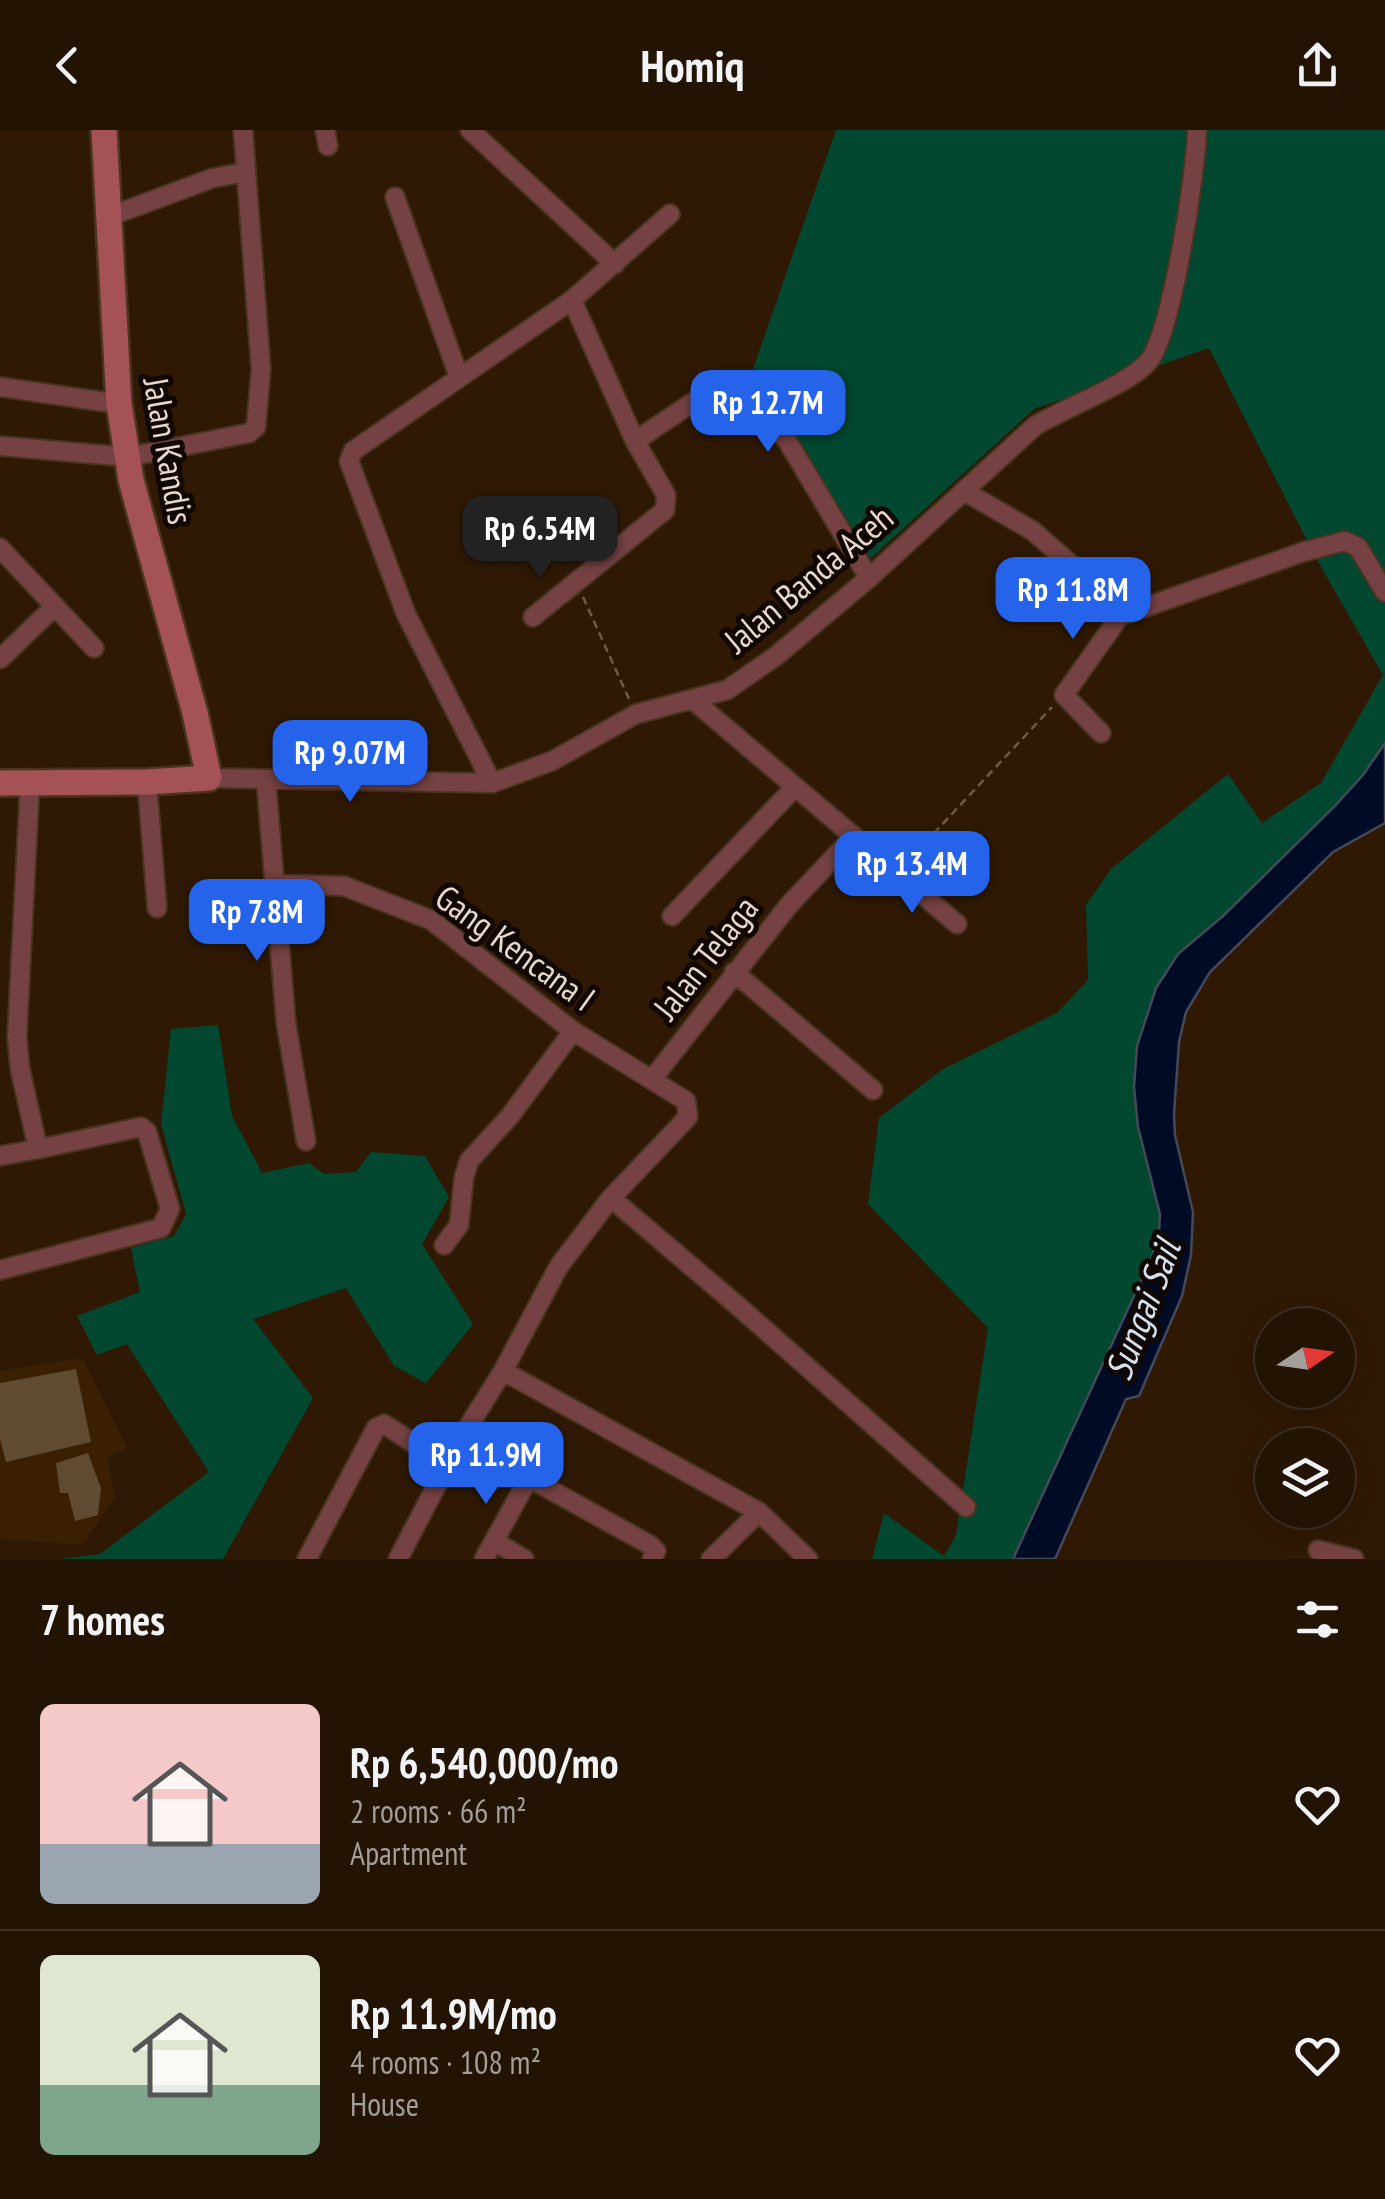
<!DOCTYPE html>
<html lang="en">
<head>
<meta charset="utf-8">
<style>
	body { margin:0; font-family:"PT Sans Narrow",sans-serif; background:#2f2012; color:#f1f3f6; height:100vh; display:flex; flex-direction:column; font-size:38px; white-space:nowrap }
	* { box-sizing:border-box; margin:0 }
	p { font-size:32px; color:#a39e9a }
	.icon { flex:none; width:55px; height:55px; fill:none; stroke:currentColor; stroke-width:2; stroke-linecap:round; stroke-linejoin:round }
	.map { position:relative; height:1429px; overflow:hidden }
	.panel { display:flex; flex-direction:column; background:#231303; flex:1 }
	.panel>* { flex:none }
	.needle { width:65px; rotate:77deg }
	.controls { position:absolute; left:1255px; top:1178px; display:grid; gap:20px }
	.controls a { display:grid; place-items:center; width:100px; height:100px; border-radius:50%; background:#231303; box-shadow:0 5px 25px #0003,0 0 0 2px #403225; font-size:50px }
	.price { position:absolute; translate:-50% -85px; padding:0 22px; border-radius:20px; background:#2563eb; color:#fff; font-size:32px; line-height:65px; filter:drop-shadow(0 2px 5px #0008) }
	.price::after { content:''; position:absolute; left:50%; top:60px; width:30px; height:22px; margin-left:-15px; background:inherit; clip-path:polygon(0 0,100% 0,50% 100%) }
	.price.selected { background:#222; color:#fff }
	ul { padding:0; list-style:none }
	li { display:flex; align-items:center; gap:30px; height:250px; padding:0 40px }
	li+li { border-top:2px solid #403225 }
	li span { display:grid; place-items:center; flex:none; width:280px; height:200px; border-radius:15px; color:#555 }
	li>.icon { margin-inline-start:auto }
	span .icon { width:120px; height:120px; fill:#fffc; stroke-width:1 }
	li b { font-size:42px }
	h2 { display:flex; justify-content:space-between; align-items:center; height:120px; padding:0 40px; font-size:42px }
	header { display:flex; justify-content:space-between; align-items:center; height:130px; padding:0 40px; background:#231303; font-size:45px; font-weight:800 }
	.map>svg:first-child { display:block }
	.built { fill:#3a1f03 }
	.green { fill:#024830 }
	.water { fill:#000c25; stroke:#454957; stroke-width:2.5 }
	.building { fill:#604a31 }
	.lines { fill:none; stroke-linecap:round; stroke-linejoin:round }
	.street-casing { stroke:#493420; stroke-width:22 }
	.secondary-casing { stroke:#493420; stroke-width:30 }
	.path { stroke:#6e5b48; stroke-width:2.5; stroke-dasharray:8 5; stroke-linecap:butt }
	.street { stroke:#754142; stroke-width:18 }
	.secondary { stroke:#a45255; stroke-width:25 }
	.labels { text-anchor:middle; stroke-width:10; stroke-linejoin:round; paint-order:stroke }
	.street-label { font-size:35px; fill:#e7d8cb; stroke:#100702 }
	.water-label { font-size:38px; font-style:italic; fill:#d4e1f1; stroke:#100702 }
</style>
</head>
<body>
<header><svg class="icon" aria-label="back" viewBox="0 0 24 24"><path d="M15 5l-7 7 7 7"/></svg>Homiq<svg class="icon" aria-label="share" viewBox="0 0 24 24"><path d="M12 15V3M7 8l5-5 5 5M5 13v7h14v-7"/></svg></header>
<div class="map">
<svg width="1385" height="1429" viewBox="0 0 1385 1429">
	<rect width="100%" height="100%" fill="#2f1904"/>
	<!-- built -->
	<path class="built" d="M82,1228L127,1318L107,1328L115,1367L82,1415L0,1409V1241Z"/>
	<!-- green -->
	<path class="green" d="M836,0H1385V613L1363,645L1334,677L1223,786L1178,824L1156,858L1137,916L1134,956L1138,997L1160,1084L1159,1103L1151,1129L1013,1429H872L884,1383L944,1426L956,1405L988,1198L868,1074L879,988L943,939L1057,883L1088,850L1086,775L1111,739L1228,644L1262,693L1321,653L1383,545L1316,428L1209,218L1034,279L871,428L752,242Z
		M218,895L232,986L262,1043L309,1033L324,1044L356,1042L371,1022L425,1026L449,1067L422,1114L473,1194L426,1253L394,1236L346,1158L253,1189L313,1268L223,1429H61L100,1424L209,1342L127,1214L97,1225L77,1186L140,1162L131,1118L174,1106L186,1084L161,994L171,899Z"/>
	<!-- water -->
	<path class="water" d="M1385,613V693L1333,722L1210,842L1186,882L1179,912L1174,984L1175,1005L1193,1082L1191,1125L1182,1166L1139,1266L1126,1269L1055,1429H1013L1151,1129L1159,1103L1160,1084L1138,997L1134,957L1137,916L1156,858L1178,824L1223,786L1334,677L1363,645Z"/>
	<!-- building -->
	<path class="building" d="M76,1239L91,1312L6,1332L0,1309V1253Z
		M88,1323L101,1358L98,1385L75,1391L68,1363H60L56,1333Z"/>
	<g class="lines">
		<!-- street casing -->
		<g class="street-casing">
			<path id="street" d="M325,0L328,16
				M470,0L615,134
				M395,67L459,247
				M108,87L213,48L246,42
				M0,257L119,274
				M635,311L725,251L737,252L788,312L869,448
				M0,316L128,327L249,303L256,297L261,239L243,0
				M964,361L1033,401L1075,438L1120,486
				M0,418L94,518
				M533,487L665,380L666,365L635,311L572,170
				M0,529L55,476
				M693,570L957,794
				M1101,603L1064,565L1120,486L1303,422L1345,411L1358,417L1385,462
				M209,648L492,653L552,631L636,584L727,560L776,526L869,448L1035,296C1064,278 1129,254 1148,232C1172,205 1196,40 1197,0
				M266,650L286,893L306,1011
				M147,652L157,778
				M492,653L406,484L349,331L353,321L572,170L670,84
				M273,754L344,756L431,790L573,901L686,971L688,987L611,1068L559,1136L503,1241L463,1305L398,1429
				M672,786L795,657
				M734,842L873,960
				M653,948L789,775L854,706
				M0,1026L38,1019
				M611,1068L738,1176L966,1377
				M444,1115L459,1095L464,1047L469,1031L510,986L573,901
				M0,1140L161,1098L170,1079L147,1002L141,997L38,1019L20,939L17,907L30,651
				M503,1241L759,1382L808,1429
				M463,1305L529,1348L650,1415L656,1421L652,1429
				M494,1411L524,1429
				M1318,1420L1354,1429
				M307,1429L376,1298L384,1294L447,1335
				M484,1429L529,1348
				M711,1429L759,1382"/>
		</g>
		<!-- secondary casing -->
		<g class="secondary-casing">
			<path id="secondary" d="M0,653L147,652L209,648L195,583L131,350L119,274L104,0"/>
		</g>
		<!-- path -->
		<path class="path" d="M583,467L629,569
			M907,732L1052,577"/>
		<!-- street -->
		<use href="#street" class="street"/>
		<!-- secondary -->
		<use href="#secondary" class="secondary"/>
	</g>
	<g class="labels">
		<!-- street labels -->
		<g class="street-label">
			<text transform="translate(168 321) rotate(80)" y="12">Jalan Kandis</text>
			<text transform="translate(809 449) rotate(-40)" y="12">Jalan Banda Aceh</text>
			<text transform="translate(515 818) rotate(36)" y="12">Gang Kencana I</text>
			<text transform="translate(706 828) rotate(-52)" y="12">Jalan Telaga</text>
		</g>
		<!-- water labels -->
		<g class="water-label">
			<text transform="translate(1143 1180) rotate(-69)" y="13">Sungai Sail</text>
		</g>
	</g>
</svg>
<div class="controls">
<a><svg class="needle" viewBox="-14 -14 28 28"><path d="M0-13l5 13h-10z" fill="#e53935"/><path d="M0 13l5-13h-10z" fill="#a39e9a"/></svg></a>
<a><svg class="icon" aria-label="layers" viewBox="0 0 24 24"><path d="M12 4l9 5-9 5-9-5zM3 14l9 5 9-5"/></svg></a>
</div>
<b class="price" style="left:768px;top:325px">Rp 12.7M</b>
<b class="price selected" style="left:540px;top:451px">Rp 6.54M</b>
<b class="price" style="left:1073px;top:512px">Rp 11.8M</b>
<b class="price" style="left:350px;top:675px">Rp 9.07M</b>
<b class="price" style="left:912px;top:786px">Rp 13.4M</b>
<b class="price" style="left:257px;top:834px">Rp 7.8M</b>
<b class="price" style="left:486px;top:1377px">Rp 11.9M</b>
</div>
<section class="panel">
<h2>7 homes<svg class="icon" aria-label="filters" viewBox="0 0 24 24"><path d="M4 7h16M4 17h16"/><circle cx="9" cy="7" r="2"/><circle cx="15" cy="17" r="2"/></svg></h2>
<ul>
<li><span style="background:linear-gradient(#f6c9c9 70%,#9aa5b1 0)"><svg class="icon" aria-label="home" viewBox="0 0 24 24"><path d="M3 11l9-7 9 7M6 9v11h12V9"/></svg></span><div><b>Rp 6,540,000/mo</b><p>2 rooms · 66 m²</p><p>Apartment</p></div><svg class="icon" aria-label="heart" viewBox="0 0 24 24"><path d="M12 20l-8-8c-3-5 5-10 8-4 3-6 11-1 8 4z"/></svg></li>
<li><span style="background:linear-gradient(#dfe7d0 65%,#7fa58c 0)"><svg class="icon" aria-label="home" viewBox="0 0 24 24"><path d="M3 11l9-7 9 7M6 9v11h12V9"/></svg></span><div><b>Rp 11.9M/mo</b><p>4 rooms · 108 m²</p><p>House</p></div><svg class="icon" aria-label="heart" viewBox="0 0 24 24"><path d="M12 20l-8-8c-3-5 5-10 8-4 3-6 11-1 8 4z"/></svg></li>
</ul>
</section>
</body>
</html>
